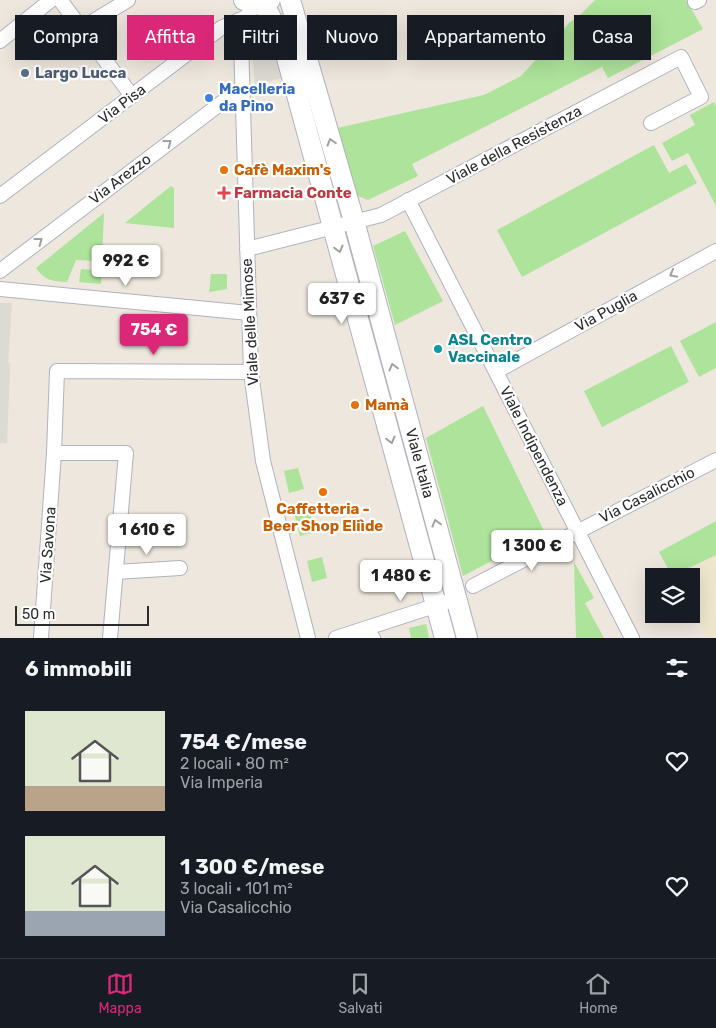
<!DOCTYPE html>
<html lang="it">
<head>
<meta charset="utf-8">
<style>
	body { margin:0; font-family:Rubik,sans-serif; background:#242831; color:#f1f3f6; height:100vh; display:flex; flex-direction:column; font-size:19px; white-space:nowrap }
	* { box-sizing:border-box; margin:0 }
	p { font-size:16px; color:#9ea1a6 }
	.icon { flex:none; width:28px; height:28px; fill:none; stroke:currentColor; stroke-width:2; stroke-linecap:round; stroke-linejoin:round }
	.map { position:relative; height:638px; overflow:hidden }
	.panel { display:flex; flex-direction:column; background:#171b24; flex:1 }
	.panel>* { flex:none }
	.guide { position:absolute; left:15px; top:15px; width:686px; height:45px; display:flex; gap:10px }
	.tools { position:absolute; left:645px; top:568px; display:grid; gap:10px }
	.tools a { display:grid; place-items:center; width:55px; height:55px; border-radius:0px; background:#171b24; box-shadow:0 5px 20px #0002; font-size:25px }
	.scale { position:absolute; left:15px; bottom:12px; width:134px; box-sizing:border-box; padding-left:5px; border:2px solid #2b2b2b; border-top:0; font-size:14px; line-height:18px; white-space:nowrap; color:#2b2b2b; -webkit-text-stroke:4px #fff; paint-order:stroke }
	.price { position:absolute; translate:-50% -42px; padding:0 11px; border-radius:5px; background:#fff; color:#222; font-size:16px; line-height:32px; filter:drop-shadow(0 1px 2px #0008) }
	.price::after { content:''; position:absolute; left:50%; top:30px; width:15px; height:11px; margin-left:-8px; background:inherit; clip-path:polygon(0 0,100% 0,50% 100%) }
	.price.selected { background:#db2777; color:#fff }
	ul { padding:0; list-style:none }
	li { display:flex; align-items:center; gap:15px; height:125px; padding:0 25px }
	li span { display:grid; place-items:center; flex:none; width:140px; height:100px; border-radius:0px; color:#555 }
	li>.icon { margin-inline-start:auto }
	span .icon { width:60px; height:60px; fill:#fffc; stroke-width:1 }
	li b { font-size:21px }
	h2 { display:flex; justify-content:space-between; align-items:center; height:60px; padding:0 25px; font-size:21px }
	.pill { padding:0 18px; border-radius:0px; background:#171b24; box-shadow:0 5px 20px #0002; font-size:18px; line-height:45px }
	.pill.selected { background:#db2777; color:#fff }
	.dock { display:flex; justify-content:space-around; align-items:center; height:70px; border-top:1px solid #363941; background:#171b24; font-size:14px; color:#9ea1a6 }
	.dock a { display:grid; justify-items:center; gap:2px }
	.dock .selected { color:#db2777 }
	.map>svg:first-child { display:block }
	.education { fill:#eee6cd }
	.green { fill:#ade39a }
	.plaza { fill:#dddad4 }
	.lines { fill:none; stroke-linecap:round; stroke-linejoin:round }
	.minor-casing { stroke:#b1b2bf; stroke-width:16 }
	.secondary-casing { stroke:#b1b2bf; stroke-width:22 }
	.minor { stroke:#fff; stroke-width:14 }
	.secondary { stroke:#fff; stroke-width:20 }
	.oneway { stroke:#a0a0a0 }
	.service-dot { fill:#5c6f8a; stroke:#fff; stroke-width:2 }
	.shop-dot { fill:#3f7fe0; stroke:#fff; stroke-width:2 }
	.food-dot { fill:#e8710a; stroke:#fff; stroke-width:2 }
	.health-dot { fill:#e0444e; stroke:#fff; stroke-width:2 }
	.culture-dot { fill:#0f9aa8; stroke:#fff; stroke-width:2 }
	.labels { text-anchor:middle; stroke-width:4.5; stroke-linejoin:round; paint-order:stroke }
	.service-label { font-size:15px; font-weight:bold; fill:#4e5e75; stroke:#fff; text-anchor:start }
	.shop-label { font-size:15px; font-weight:bold; fill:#366cbe; stroke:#fff; text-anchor:start }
	.street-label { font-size:15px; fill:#2b2b2b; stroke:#fff }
	.food-label { font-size:15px; font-weight:bold; fill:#c56008; stroke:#fff; text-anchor:start }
	.health-label { font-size:15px; font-weight:bold; fill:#be3a42; stroke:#fff; text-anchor:start }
	.culture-label { font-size:15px; font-weight:bold; fill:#0d838f; stroke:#fff; text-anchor:start }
</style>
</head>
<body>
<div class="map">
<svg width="716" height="638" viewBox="0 0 716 638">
	<rect width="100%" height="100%" fill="#ede7dd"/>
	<!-- education -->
	<path class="education" d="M716,555V638H708L691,603V576L678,575Z"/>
	<!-- green -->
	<path class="green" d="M595,0H686L703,29L608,78L602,67L412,164L418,176L368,200L355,195L337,128L484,95L521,76L569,23L579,16Z
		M714,102L716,106V206L688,153L672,161L662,143L695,125L690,115Z
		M654,145L669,173L686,164L697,183L522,277L497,230Z
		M171,186L174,188V228L125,223Z
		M104,213L101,284L79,282L81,269L95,270V261L76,260L67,282C52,281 45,281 36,268Z
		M405,231L443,301L395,325L373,246Z
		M211,274H227V289L209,292Z
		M716,322V368L699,377L680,341Z
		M671,346L689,382L602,427L584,391Z
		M483,406L545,533L463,576L426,438Z
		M298,468L304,489L289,493L284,471Z
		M309,509L316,532L300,536L294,513Z
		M716,521V555L672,576L659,552Z
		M322,557L327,578L312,582L307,561Z
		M574,562L594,598L585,603L604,638H576Z
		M426,624L429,638H411L409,628Z"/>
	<!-- plaza -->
	<path class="plaza" d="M264,23L286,77L255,85L250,30Z
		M0,303H12L8,363H10V372L7,443H0Z"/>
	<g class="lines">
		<!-- minor casing -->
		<g class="minor-casing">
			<path id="minor" d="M60,0L132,96
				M695,2L699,0
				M256,4L246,17L241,40L251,372L263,461L308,638
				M82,28L128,0
				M0,41L51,0
				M0,196L221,28L246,17
				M408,200L632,638
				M247,249L381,215L681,57L701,97L651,123
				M0,271L241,88
				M0,289L249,313
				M497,371L716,251
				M54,453H126L110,638
				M116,572L180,568
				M473,586L716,460
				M354,632L373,638
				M41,638L54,453L57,371L251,372
				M336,638L456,599"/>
		</g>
		<!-- secondary casing -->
		<g class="secondary-casing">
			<g id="secondary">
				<path d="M244,0L256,4L270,0"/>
				<path id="s1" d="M290,0L354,221L467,638"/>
				<path d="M263,3L279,33L287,58L445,638"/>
			</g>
		</g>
		<!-- minor -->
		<use href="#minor" class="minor"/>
		<!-- secondary -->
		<use href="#secondary" class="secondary"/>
	</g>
	<!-- one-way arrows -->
	<defs><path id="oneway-chevron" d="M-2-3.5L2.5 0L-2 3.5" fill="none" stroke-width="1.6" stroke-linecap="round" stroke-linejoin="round" transform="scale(1.25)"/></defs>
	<g class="oneway">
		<use href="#oneway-chevron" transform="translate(331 142) rotate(-106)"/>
		<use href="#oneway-chevron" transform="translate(168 143) rotate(-37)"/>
		<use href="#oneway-chevron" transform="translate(39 241) rotate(-37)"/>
		<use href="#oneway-chevron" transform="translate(339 249) rotate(75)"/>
		<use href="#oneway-chevron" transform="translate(673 274) rotate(151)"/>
		<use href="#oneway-chevron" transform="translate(393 367) rotate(-105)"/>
		<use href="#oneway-chevron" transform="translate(391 440) rotate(75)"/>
		<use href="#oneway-chevron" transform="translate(436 523) rotate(-105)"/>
	</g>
	<!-- markers -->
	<circle class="service-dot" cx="25" cy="73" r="5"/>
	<circle class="shop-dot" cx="209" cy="98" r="5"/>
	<g class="food-dot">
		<circle cx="224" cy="170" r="5"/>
		<circle cx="355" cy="405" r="5"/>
		<circle cx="323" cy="492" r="5"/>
	</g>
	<path class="health-dot" d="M221.5 185.5h5v5h5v5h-5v5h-5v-5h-5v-5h5z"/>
	<circle class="culture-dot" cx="438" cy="349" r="5"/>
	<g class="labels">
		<!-- service labels -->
		<g class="service-label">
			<text x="35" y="78">Largo Lucca</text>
		</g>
		<!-- shop labels -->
		<g class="shop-label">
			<text x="219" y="94">Macelleria<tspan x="219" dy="17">da Pino</tspan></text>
		</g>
		<!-- street labels -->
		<g class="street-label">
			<text transform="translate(122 104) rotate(-37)" y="5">Via Pisa</text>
			<text transform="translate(514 145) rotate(-28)" y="5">Viale della Resistenza</text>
			<text transform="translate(120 179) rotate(-37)" y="5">Via Arezzo</text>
			<text transform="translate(606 311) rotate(-29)" y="5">Via Puglia</text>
			<text transform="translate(250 322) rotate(-93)" y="5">Viale delle Mimose</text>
			<text transform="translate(534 446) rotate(63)" y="5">Viale Indipendenza</text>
			<text dy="5" stroke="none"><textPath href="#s1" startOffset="481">Viale Italia</textPath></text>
			<text transform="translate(647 495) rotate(-27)" y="5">Via Casalicchio</text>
			<text transform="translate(48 545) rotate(-86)" y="5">Via Savona</text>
		</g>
		<!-- food labels -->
		<g class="food-label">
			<text x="234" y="175">Cafè Maxim's</text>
			<text x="365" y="410">Mamà</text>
			<text x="323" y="514" text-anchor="middle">Caffetteria -<tspan x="323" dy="17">Beer Shop Eliìde</tspan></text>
		</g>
		<!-- health labels -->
		<g class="health-label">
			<text x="234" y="198">Farmacia Conte</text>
		</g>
		<!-- culture labels -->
		<g class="culture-label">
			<text x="448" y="345">ASL Centro<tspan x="448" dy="17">Vaccinale</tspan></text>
		</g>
	</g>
</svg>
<div class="tools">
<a><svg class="icon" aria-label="layers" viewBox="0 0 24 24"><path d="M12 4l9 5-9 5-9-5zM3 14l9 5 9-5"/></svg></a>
</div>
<div class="scale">50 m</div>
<b class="price" style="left:126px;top:287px">992 €</b>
<b class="price" style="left:342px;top:325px">637 €</b>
<b class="price selected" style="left:154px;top:356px">754 €</b>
<b class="price" style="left:147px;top:556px">1 610 €</b>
<b class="price" style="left:532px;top:572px">1 300 €</b>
<b class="price" style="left:401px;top:602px">1 480 €</b>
<div class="guide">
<a class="pill">Compra</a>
<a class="pill selected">Affitta</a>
<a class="pill">Filtri</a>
<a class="pill">Nuovo</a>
<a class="pill">Appartamento</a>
<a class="pill">Casa</a>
</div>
</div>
<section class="panel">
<h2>6 immobili<svg class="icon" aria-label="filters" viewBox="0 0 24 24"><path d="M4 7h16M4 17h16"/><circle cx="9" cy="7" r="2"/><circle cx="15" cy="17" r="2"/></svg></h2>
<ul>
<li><span style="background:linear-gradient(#dfe7d0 75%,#b9a48a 0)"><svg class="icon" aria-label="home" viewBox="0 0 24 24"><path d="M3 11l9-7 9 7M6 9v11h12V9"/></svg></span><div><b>754 €/mese</b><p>2 locali · 80 m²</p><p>Via Imperia</p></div><svg class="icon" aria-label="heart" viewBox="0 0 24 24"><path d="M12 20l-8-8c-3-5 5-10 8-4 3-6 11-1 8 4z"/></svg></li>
<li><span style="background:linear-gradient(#dfe7d0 75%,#9aa5b1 0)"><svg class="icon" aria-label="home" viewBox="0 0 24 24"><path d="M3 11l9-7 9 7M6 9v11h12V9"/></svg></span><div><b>1 300 €/mese</b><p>3 locali · 101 m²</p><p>Via Casalicchio</p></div><svg class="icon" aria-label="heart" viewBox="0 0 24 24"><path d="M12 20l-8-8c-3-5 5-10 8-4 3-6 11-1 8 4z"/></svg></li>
</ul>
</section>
<nav class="dock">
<a class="selected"><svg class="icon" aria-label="map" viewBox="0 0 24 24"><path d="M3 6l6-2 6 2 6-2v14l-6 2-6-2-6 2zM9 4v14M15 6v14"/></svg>Mappa</a>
<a><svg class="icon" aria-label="saved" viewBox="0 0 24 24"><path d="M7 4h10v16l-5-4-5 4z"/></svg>Salvati</a>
<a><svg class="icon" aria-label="home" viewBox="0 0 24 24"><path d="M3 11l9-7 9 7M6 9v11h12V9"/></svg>Home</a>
</nav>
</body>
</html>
